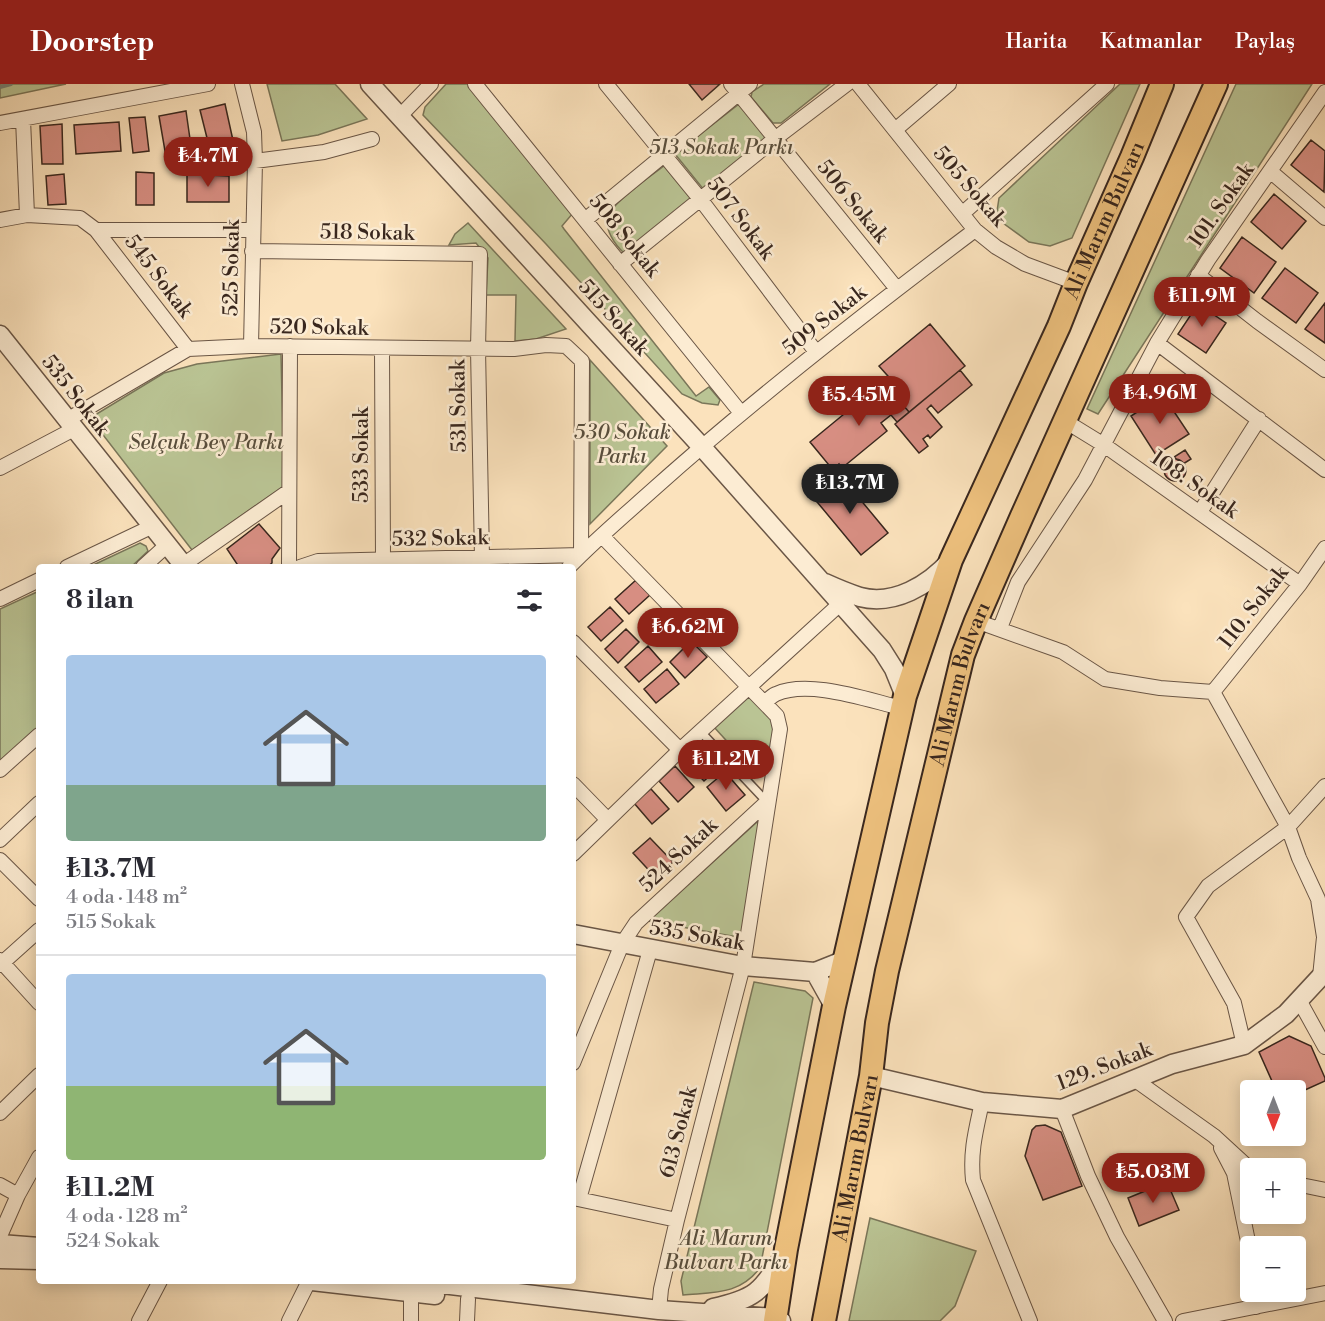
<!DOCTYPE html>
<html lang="tr">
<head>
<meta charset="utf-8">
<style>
	body { margin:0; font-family:"Libre Bodoni",serif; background:#f7f7f7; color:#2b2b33; height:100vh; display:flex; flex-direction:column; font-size:22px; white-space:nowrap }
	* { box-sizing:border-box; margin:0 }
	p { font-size:20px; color:#7c7c81 }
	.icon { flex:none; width:33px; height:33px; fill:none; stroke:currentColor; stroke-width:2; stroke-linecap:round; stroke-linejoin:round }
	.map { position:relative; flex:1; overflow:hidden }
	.side { position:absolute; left:36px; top:480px; width:540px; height:720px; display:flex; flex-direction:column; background:#fff; border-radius:6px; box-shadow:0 3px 15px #0003 }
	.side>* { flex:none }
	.needle { width:39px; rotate:180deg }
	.controls { position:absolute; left:1240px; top:996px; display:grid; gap:12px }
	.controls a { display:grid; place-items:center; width:66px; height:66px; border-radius:6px; background:#fff; box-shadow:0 3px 15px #0003; font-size:30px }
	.price { position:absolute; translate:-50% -51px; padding:0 14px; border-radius:21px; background:#8f2418; color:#fff; font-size:20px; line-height:39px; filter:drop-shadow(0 2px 3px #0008) }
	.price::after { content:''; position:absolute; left:50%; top:36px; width:18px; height:14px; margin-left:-9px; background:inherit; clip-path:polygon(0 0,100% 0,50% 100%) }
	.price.active { background:#222; color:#fff }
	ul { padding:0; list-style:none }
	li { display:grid; align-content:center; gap:12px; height:318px; padding:0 30px }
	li+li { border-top:2px solid #e1e1e2 }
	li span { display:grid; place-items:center; height:186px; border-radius:6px; color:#555 }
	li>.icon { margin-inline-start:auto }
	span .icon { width:108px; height:108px; fill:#fffc; stroke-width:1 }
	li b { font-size:26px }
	h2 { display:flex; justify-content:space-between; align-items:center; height:72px; padding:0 30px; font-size:26px }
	header { display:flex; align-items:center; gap:36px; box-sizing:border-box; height:84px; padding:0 30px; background:#8f2418; color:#fff }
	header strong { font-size:28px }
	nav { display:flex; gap:33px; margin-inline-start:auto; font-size:21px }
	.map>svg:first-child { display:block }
	.green { fill:#bac494; stroke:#7a7659; stroke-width:1.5 }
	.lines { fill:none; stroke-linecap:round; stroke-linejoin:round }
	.stream { stroke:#768275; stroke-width:4 }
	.building { fill:#d78e82; stroke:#39271e; stroke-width:1.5 }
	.service-casing { stroke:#6a5646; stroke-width:10 }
	.minor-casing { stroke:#6a5646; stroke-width:16 }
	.tertiary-casing { stroke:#6a5646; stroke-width:21 }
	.primary-casing { stroke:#39271e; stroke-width:26 }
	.service { stroke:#fcecd3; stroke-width:7 }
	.minor { stroke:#fcecd3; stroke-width:14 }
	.tertiary { stroke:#fcecd3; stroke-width:18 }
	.primary { stroke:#eec17e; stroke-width:22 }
	.labels { text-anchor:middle; stroke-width:5; stroke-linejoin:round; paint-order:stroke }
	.park-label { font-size:21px; font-style:italic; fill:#594e3c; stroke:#fcecd3 }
	.street-label { font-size:21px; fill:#39271e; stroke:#fcecd3 }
</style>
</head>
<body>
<header>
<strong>Doorstep</strong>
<nav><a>Harita</a><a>Katmanlar</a><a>Paylaş</a></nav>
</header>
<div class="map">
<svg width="1325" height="1237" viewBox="0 0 1325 1237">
	<rect width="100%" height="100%" fill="#fbe2bc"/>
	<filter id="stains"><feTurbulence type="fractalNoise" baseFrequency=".00333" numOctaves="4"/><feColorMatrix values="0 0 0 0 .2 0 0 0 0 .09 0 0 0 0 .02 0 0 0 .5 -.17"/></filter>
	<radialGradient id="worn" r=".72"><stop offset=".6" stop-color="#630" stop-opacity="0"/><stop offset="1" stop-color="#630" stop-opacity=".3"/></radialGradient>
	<!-- green -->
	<path class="green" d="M0,0H66L0,14Z
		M267,0H335L367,35L318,51L282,57Z
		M446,0H468L573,129L562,142L564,145L696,312L709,303L720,316L718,321L702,319L682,310L546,160L423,31L425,23Z
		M764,0H830L781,39H773L751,13L752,8Z
		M1120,0H1140L1072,154L1050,162L1029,158L996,134L999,114Z
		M1236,0H1312L1098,330L1087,325Z
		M739,20L768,56L704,106L675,70Z
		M664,82L692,116L624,169C615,161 604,145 608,132C612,119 652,91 664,82Z
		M468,139L566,245L536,255L515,257L516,211H486L488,174L476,159L449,161L455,150Z
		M281,270L284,402L192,466L90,334L164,289L197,280Z
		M590,276L667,362L590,440Z
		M140,459L146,462L148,467L131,483H89Z
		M39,507V644L0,679V525Z
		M752,609L775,635L768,690H760L754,687L714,643Z
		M757,738L761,743L743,854L648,837Z
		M754,898L805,907L813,914L760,1184C739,1211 715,1208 683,1211L681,1197Z
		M870,1134L976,1167L955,1222L940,1237H849Z"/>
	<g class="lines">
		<!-- stream -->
		<path class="stream" d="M0,3L11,0"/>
	</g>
	<!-- building -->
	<path class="building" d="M689,0H720L702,16Z
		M225,20L234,61L210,66L200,26Z
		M186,27L192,69L166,73L159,32Z
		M145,33L149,67L133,69L129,34Z
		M119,38L121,67L76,70L74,41Z
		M62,40L63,80H42L40,42Z
		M1311,56L1325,67L1324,108L1291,81Z
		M136,88L154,89V121H136Z
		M64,90L66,120L48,121L46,92Z
		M187,90L229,92V118H187Z
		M1274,110L1306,137L1282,165L1251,138Z
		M1242,153L1276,178L1254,209L1220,184Z
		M1285,184L1318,209L1296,239L1262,214Z
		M1325,219V259L1305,245Z
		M1198,220L1226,239L1206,269L1178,250Z
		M930,240L965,282L909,328L889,305L895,300L879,282Z
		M960,286L972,301L938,329L931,321L927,325L942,343L930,354L928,351L923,355L928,362L919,369L895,340Z
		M883,298L909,328L897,338L891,331L881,339L887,347L842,384L839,380L833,386L810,358Z
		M1163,311L1189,350L1156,371L1131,332Z
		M1185,366L1191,375L1183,380L1174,373Z
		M1164 386a11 11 0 1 1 22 0a11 11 0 1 1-22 0Z
		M840,391L888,449L861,471L813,413Z
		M259,440L280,464L272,475V479L267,483H239L227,465Z
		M636,496L650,511L629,530L615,515Z
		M610,523L623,537L601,557L588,543Z
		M626,545L639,558L618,579L605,565Z
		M691,557L707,573L685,594L670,578Z
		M648,562L662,578L639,598L625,583Z
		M667,585L679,600L656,619L644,605Z
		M698,660L720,682L704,697L683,675Z
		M675,682L694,703L678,718L659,697Z
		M725,688L745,711L726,727L707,703Z
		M651,705L669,725L652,740L634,719Z
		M650,754L673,778L656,794L633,769Z
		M1289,952L1311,962L1325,994V997L1296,1010V1006H1276L1259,968Z
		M1045,1041L1061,1048L1082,1102L1043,1116L1025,1072L1032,1046L1036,1042Z
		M1167,1098L1179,1126L1139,1142L1128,1114Z"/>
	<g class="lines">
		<!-- service casing -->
		<g class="service-casing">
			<path id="service" d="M700,647L767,718"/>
		</g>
		<!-- minor casing -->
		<g class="minor-casing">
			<path id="minor" d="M242,0L254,48L255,77L251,262
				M475,0L741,329
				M606,0L701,116L816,268
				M731,0L897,205
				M858,0L975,146L996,163L1025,180L1076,199
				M400,32L431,0
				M23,35L27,131
				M0,39L208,0
				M895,46L949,0
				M255,77L324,68L372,55
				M1270,87L1325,134
				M962,130L1107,0
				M0,136L27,131L80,134L96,146H253
				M585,136L750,0
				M96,146L188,265
				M252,167L480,170L478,265L482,474
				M620,180L776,54L847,0
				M1198,191L1257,237L1325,286
				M1157,259L1325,386
				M382,265L383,476
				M67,336L188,265L251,262L514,265L546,261L566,262L582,277L581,471L318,477L300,483
				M1065,337L1104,361L1300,500
				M0,384L74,345
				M1200,428L1259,335
				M602,452L777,632L780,645L743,882L677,1136L661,1205L659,1226
				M183,481L289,407
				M67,483L151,443
				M143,483L166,462
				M289,483L290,262
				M569,483C596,455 627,429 656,403C758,312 866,228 975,146
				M0,515L39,496
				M976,537L1063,568L1105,595L1160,604L1213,608L1288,743L1299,774L1318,815L1324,853L1320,893
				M1000,544L1018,498L1085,396L1157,259L1208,176L1325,8
				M573,558L680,666
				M1213,608L1300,500L1325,464
				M765,619C768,616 771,612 776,610C809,595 867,616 902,624
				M0,686L39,651
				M573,700L607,735
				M0,756L39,719
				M573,770L680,666L841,519L844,511
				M0,776L39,815
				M0,876L39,919
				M0,881L39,846
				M1299,916L1325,963
				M1244,961L1234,919L1186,833L1208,802L1288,743L1325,702
				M573,979L622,860L636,839L767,718
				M1134,995L1214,1052L1251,1086
				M982,1018C976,1046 970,1067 973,1096L1030,1237
				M1062,1025L1088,1092L1117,1153L1165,1237
				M0,1029L39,991
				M1221,1064L1234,1089L1251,1172
				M1296,1100L1325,1106
				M0,1101L18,1111
				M573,1114L677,1136
				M579,1115L650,866
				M0,1152L18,1111L39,1073
				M411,1208V1237
				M1255,1208L1256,1223
				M139,1237L160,1197
				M289,1237L309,1197
				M467,1237L468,1215
				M1183,1237L1325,1209"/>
		</g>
		<!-- tertiary casing -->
		<g class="tertiary-casing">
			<path id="tertiary" d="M370,0L701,362L882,566L894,585L905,612
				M0,251L185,483
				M825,499C836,504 848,509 860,513C894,522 929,501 951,476
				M573,850L743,882L815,888L845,876
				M815,888L834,922
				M871,992L982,1018L1062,1025L1172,980L1244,961L1286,930L1325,888
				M0,1160L39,1163
				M0,1175L39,1176
				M312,1197L435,1211
				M417,1197L659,1226L776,1234L781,1237
				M713,1224C754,1215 762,1208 783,1172"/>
		</g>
		<!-- primary casing -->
		<g class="primary-casing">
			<g id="primary">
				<path id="s1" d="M775,1237L786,1165L834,922L905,612L951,476L1059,242L1076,199L1132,73L1162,0"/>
				<path id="s2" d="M824,1237L871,992L877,939L887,887L963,571L976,537L1022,432L1216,0"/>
			</g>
		</g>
		<!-- service -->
		<use href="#service" class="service"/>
		<!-- minor -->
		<use href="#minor" class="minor"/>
		<!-- tertiary -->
		<use href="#tertiary" class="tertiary"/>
		<!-- primary -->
		<use href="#primary" class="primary"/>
	</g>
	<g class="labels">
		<!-- park labels -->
		<g class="park-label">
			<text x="721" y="70">513 Sokak Parkı</text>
			<text x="622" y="355">530 Sokak<tspan x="622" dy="24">Parkı</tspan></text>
			<text x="206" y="365">Selçuk Bey Parkı</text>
			<text x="726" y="1161">Ali Marım<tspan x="726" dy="24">Bulvarı Parkı</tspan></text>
		</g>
		<!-- street labels -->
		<g class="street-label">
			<text transform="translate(970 102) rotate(49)" y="7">505 Sokak</text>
			<text transform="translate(853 117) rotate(51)" y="7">506 Sokak</text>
			<text transform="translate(1221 121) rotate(-55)" y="7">101. Sokak</text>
			<text transform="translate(741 134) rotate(53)" y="7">507 Sokak</text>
			<text dy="7" stroke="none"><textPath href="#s1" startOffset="1155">Ali Marım Bulvarı</textPath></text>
			<text transform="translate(367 148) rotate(1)" y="7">518 Sokak</text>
			<text transform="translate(625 151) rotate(51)" y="7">508 Sokak</text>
			<text transform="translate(231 184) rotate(-89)" y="7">525 Sokak</text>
			<text transform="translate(159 192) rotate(53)" y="7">545 Sokak</text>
			<text transform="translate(614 233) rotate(48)" y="7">515 Sokak</text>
			<text transform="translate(824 236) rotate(-38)" y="7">509 Sokak</text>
			<text transform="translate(319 243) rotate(1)" y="7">520 Sokak</text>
			<text transform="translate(76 311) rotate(52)" y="7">535 Sokak</text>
			<text transform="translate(458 322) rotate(-91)" y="7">531 Sokak</text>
			<text transform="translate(361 371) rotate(-90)" y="7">533 Sokak</text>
			<text transform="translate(1195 400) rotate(35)" y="7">108. Sokak</text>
			<text transform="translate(440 454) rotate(-1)" y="7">532 Sokak</text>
			<text transform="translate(1253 523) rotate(-52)" y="7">110. Sokak</text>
			<text dy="7" stroke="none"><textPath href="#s2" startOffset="652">Ali Marım Bulvarı</textPath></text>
			<text transform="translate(678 771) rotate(-43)" y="7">524 Sokak</text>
			<text transform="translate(697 851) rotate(10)" y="7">535 Sokak</text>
			<text transform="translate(1104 982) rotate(-21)" y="7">129. Sokak</text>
			<text transform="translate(678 1048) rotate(-75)" y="7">613 Sokak</text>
			<text dy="7" stroke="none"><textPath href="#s2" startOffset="166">Ali Marım Bulvarı</textPath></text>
		</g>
	</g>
	<rect width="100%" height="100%" filter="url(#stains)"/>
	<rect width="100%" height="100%" fill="url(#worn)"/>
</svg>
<div class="controls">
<a><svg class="needle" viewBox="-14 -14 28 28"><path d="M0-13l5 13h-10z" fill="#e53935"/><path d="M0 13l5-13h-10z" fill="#7c7c81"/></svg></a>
<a>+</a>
<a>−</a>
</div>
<b class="price" style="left:208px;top:104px">₺4.7M</b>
<b class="price" style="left:1202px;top:244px">₺11.9M</b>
<b class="price" style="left:1160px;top:341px">₺4.96M</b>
<b class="price" style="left:859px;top:343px">₺5.45M</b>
<b class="price active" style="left:850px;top:431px">₺13.7M</b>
<b class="price" style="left:688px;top:575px">₺6.62M</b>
<b class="price" style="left:726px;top:707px">₺11.2M</b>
<b class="price" style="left:1153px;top:1120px">₺5.03M</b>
<section class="side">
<h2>8 ilan<svg class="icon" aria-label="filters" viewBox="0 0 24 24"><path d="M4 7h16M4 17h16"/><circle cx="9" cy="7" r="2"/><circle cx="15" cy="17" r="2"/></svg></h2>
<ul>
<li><span style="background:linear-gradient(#a9c7e8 70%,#7fa58c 0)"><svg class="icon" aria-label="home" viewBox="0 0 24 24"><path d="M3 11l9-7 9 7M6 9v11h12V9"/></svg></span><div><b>₺13.7M</b><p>4 oda · 148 m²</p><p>515 Sokak</p></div></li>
<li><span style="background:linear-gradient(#a9c7e8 60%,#8fb573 0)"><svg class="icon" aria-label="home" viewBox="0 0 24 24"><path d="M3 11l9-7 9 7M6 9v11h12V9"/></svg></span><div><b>₺11.2M</b><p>4 oda · 128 m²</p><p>524 Sokak</p></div></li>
</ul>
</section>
</div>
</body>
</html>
